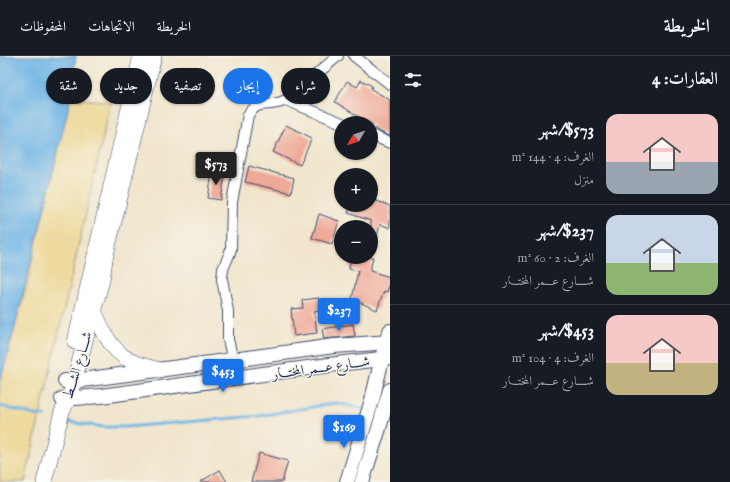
<!DOCTYPE html>
<html lang="ar">
<head>
<meta charset="utf-8">
<style>
	body { margin:0; font-family:"IM FELL English",Amiri,serif; background:#20242c; color:#f1f3f6; direction:rtl; height:100vh; display:flex; flex-direction:column; font-size:15px; white-space:nowrap }
	* { box-sizing:border-box; margin:0 }
	p { font-size:13px; color:#9ea1a6 }
	.icon { flex:none; width:22px; height:22px; fill:none; stroke:currentColor; stroke-width:2; stroke-linecap:round; stroke-linejoin:round }
	.map { position:relative; flex:1; overflow:hidden; direction:ltr }
	.sheet { display:flex; flex-direction:column; background:#171b24; width:340px }
	.sheet>* { flex:none }
	.top-card { position:absolute; left:12px; top:12px; width:318px; height:36px; direction:rtl; display:flex; gap:8px }
	.needle { width:26px; rotate:231deg }
	.tools { position:absolute; left:334px; top:60px; display:grid; gap:8px }
	.tools a { display:grid; place-items:center; width:44px; height:44px; border-radius:50%; background:#171b24; box-shadow:0 1px 3px #0004; font-size:20px }
	.price { position:absolute; translate:-50% -34px; padding:0 9px; border-radius:4px; background:#1a73e8; color:#fff; font-size:13px; line-height:26px; filter:drop-shadow(0 1px 2px #0008) }
	.price::after { content:''; position:absolute; left:50%; top:24px; width:12px; height:9px; margin-left:-6px; background:inherit; clip-path:polygon(0 0,100% 0,50% 100%) }
	.price.selected { background:#222; color:#fff }
	ul { padding:0; list-style:none }
	li { display:flex; align-items:center; gap:12px; height:100px; padding:0 12px }
	li+li { border-top:1px solid #363941 }
	li span { display:grid; place-items:center; flex:none; width:112px; height:80px; border-radius:12px; color:#555 }
	li>.icon { margin-inline-start:auto }
	span .icon { width:48px; height:48px; fill:#fffc; stroke-width:1 }
	li b { font-size:17px }
	h2 { display:flex; justify-content:space-between; align-items:center; height:48px; padding:0 12px; font-size:17px }
	.chip { padding:0 14px; border-radius:18px; background:#171b24; box-shadow:0 1px 3px #0004; font-size:14px; line-height:36px }
	.chip.selected { background:#1a73e8; color:#fff }
	header { display:flex; align-items:center; gap:24px; box-sizing:border-box; height:56px; padding:0 20px; background:#171b24; border-bottom:1px solid #363941 }
	header strong { font-size:19px }
	nav { display:flex; gap:22px; margin-inline-start:auto; font-size:14px }
	main { display:flex; flex:1; min-height:0 }
	.map>svg:first-child { display:block }
	.sand { fill:#eeda9e; stroke:#84847e }
	.water { fill:#6fb5e6; stroke:#4572a2 }
	.lines { fill:none; stroke-linecap:round; stroke-linejoin:round }
	.stream { stroke:#6fb5e6; stroke-width:3 }
	.building { fill:#efa997 }
	.street-casing { stroke:#3b4a6f; stroke-width:12 }
	.secondary-casing { stroke:#3b4a6f; stroke-width:16 }
	.primary-casing { stroke:#3b4a6f; stroke-width:16 }
	.street { stroke:#fff; stroke-width:10 }
	.secondary { stroke:#fff; stroke-width:14 }
	.primary { stroke:#fff; stroke-width:15 }
	.labels { text-anchor:middle; stroke-width:3; stroke-linejoin:round; paint-order:stroke }
	.street-label { font-size:14px; fill:#1b2f5e; stroke:#f7f3e8 }
</style>
</head>
<body>
<header>
<strong>الخريطة</strong>
<nav><a>الخريطة</a><a>الاتجاهات</a><a>المحفوظات</a></nav>
</header>
<main>
<section class="sheet">
<h2>العقارات: 4<svg class="icon" aria-label="filters" viewBox="0 0 24 24"><path d="M4 7h16M4 17h16"/><circle cx="9" cy="7" r="2"/><circle cx="15" cy="17" r="2"/></svg></h2>
<ul>
<li><span style="background:linear-gradient(#f6c9c9 60%,#9aa5b1 0)"><svg class="icon" aria-label="home" viewBox="0 0 24 24"><path d="M3 11l9-7 9 7M6 9v11h12V9"/></svg></span><div><b>$573/شهر</b><p>الغرف: 4 · 144 m²</p><p>منزل</p></div></li>
<li><span style="background:linear-gradient(#c9d6e8 60%,#8fb573 0)"><svg class="icon" aria-label="home" viewBox="0 0 24 24"><path d="M3 11l9-7 9 7M6 9v11h12V9"/></svg></span><div><b>$237/شهر</b><p>الغرف: 2 · 60 m²</p><p>شــــارع عـــمر المختـــار</p></div></li>
<li><span style="background:linear-gradient(#f6c9c9 60%,#c2b280 0)"><svg class="icon" aria-label="home" viewBox="0 0 24 24"><path d="M3 11l9-7 9 7M6 9v11h12V9"/></svg></span><div><b>$453/شهر</b><p>الغرف: 4 · 104 m²</p><p>شــــارع عـــمر المختـــار</p></div></li>
</ul>
</section>
<div class="map">
<svg width="390" height="426" viewBox="0 0 390 426">
	<rect width="100%" height="100%" fill="#f7f3e8"/>
	<filter id="ink" filterUnits="userSpaceOnUse"><feTurbulence type="fractalNoise" baseFrequency=".025" numOctaves="2"/><feDisplacementMap in="SourceGraphic" scale="8" xChannelSelector="R" yChannelSelector="G"/><feConvolveMatrix kernelMatrix="1 2 1 2 8 2 1 2 1" color-interpolation-filters="sRGB"/></filter>
	<filter id="wash" filterUnits="userSpaceOnUse"><feTurbulence type="fractalNoise" baseFrequency=".012" numOctaves="4" result="noise"/><feDisplacementMap in="SourceGraphic" scale="16" xChannelSelector="R" yChannelSelector="G"/><feGaussianBlur stdDeviation="0.9" result="paint"/><feColorMatrix in="noise" values="0 0 0 0 0 0 0 0 0 0 0 0 0 0 0 0 0 1.4 0 .05"/><feComposite in="paint" operator="in"/></filter>
	<g filter="url(#wash)">
		<rect width="100%" height="100%" fill="#f1e6cd"/>
		<!-- sand -->
		<path class="sand" d="M70,42L111,46L25,426H0V326L28,224Z"/>
		<!-- water -->
		<path class="water" d="M0,0H76L72,36L47,142L5,309L0,324Z"/>
		<g class="lines">
			<!-- stream -->
			<path class="stream" d="M0,350L35,359L45,360
				M68,366L104,371H125L259,360L336,347L365,353"/>
		</g>
		<g id="blocks">
			<!-- building -->
			<path class="building" d="M361,24L372,30L371,33L390,44V80L378,75L372,71L373,69L371,68V67H369L335,46L347,25L357,31Z
				M286,69L312,82L300,109L273,96Z
				M249,110L294,122L291,137L245,126Z
				M212,117L225,119L221,144L208,142Z
				M371,143L390,150V172L380,168L374,194H371V165L348,157L351,149H371Z
				M319,158L339,165L332,188L312,182Z
				M351,201H373L370,215L390,221V226L387,236L384,235L377,254L352,243L358,215L349,213Z
				M319,242L320,254L314,255L317,277L294,280L291,253L303,252L302,244Z
				M353,268L355,280L324,283L322,273Z
				M259,397L288,405L282,426H251Z
				M220,414L227,426H200Z"/>
		</g>
	</g>
	<g filter="url(#ink)">
		<use href="#blocks" fill-opacity="0" stroke="#3b4a6f" stroke-width="1"/>
		<g class="lines">
			<!-- street casing -->
			<g class="street-casing">
				<path id="street" d="M354,0L390,28
					M286,44L342,67
					M371,79L390,87
					M233,304L228,284V255L222,223L223,213L229,199L231,193L232,146L248,59C259,44 262,51 277,47C280,47 283,45 286,44L338,0"/>
			</g>
			<!-- secondary casing -->
			<g class="secondary-casing">
				<path id="secondary" d="M65,325H74L233,304L334,290L390,286
					M62,343L101,340L337,308L390,302
					M347,426L372,344L386,286L390,275
					M362,426L379,372L390,334"/>
			</g>
			<!-- primary casing -->
			<g class="primary-casing">
				<path id="primary" d="M94,254C103,276 112,299 138,308C145,310 152,312 159,314
					M75,286L141,0
					M44,426L62,356L69,342L74,325L102,224L105,203L154,0"/>
			</g>
			<!-- street -->
			<use href="#street" class="street"/>
			<!-- secondary -->
			<use href="#secondary" class="secondary"/>
			<!-- primary -->
			<use href="#primary" class="primary"/>
		</g>
	</g>
	<g class="labels">
		<!-- street labels -->
		<g class="street-label">
			<text transform="translate(77 309) rotate(-73)" y="5">شــــارع الشـــط</text>
			<text transform="translate(321 311) rotate(-8)" y="5">شــــارع عـــمر المختـــار</text>
		</g>
	</g>
</svg>
<div class="tools">
<a><svg class="needle" viewBox="-14 -14 28 28"><path d="M0-13l5 13h-10z" fill="#e53935"/><path d="M0 13l5-13h-10z" fill="#9ea1a6"/></svg></a>
<a>+</a>
<a>−</a>
</div>
<b class="price selected" style="left:216px;top:130px">$573</b>
<b class="price" style="left:339px;top:276px">$237</b>
<b class="price" style="left:223px;top:337px">$453</b>
<b class="price" style="left:344px;top:393px">$169</b>
<div class="top-card">
<a class="chip">شراء</a>
<a class="chip selected">إيجار</a>
<a class="chip">تصفية</a>
<a class="chip">جديد</a>
<a class="chip">شقة</a>
</div>
</div>
</main>
</body>
</html>
